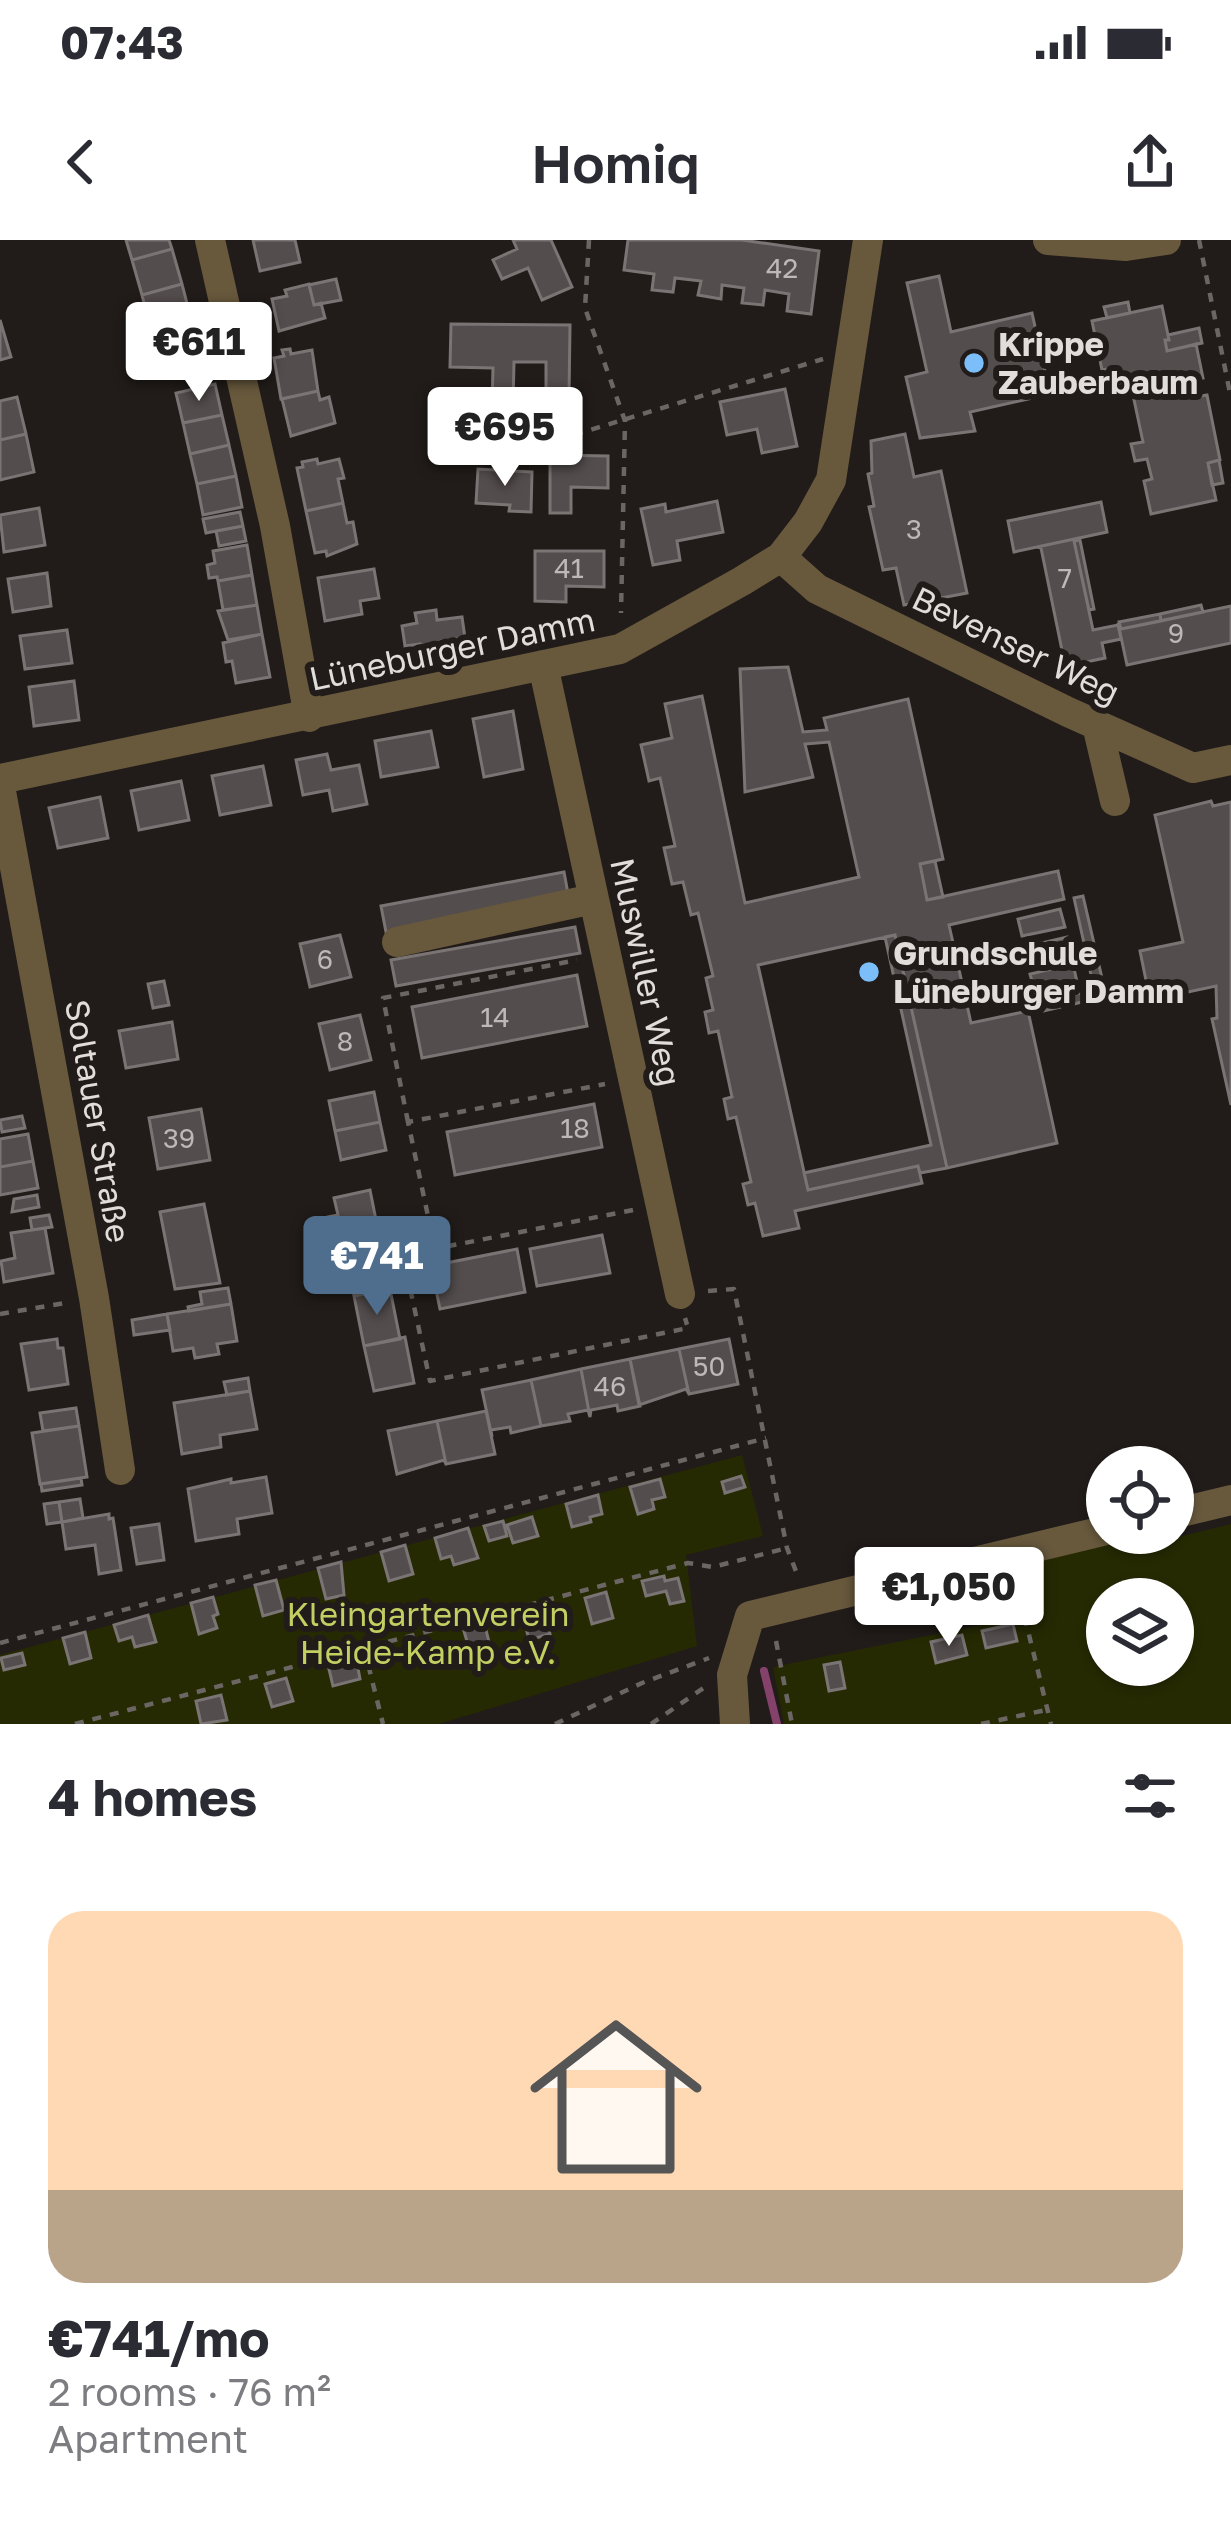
<!DOCTYPE html>
<html lang="en">
<head>
<meta charset="utf-8">
<style>
	body { margin:0; font-family:"Golos Text",sans-serif; background:#f7f7f7; color:#2b2b33; height:100vh; display:flex; flex-direction:column; font-size:45px; white-space:nowrap }
	* { box-sizing:border-box; margin:0 }
	p { font-size:39px; color:#7c7c81 }
	.icon { flex:none; width:66px; height:66px; fill:none; stroke:currentColor; stroke-width:2; stroke-linecap:round; stroke-linejoin:round }
	.map { position:relative; height:1484px; overflow:hidden }
	.drawer { display:flex; flex-direction:column; background:#fff; flex:1 }
	.drawer>* { flex:none }
	.controls { position:absolute; left:1086px; top:1206px; display:grid; gap:24px }
	.controls a { display:grid; place-items:center; width:108px; height:108px; border-radius:50%; background:#fff; box-shadow:0 3px 9px #0004; font-size:60px }
	.price { position:absolute; translate:-50% -102px; padding:0 27px; border-radius:12px; background:#fff; color:#222; font-size:39px; line-height:78px; filter:drop-shadow(0 3px 6px #0008) }
	.price::after { content:''; position:absolute; left:50%; top:72px; width:36px; height:27px; margin-left:-18px; background:inherit; clip-path:polygon(0 0,100% 0,50% 100%) }
	.price.active { background:#4f6d8c; color:#fff }
	ul { padding:0; list-style:none }
	li { display:grid; align-content:center; gap:24px; height:636px; padding:0 48px }
	li span { display:grid; place-items:center; height:372px; border-radius:36px; color:#555 }
	li>.icon { margin-inline-start:auto }
	span .icon { width:216px; height:216px; fill:#fffc; stroke-width:1 }
	li b { font-size:51px }
	h2 { display:flex; justify-content:space-between; align-items:center; height:144px; padding:0 48px; font-size:51px }
	.status { display:flex; justify-content:space-between; align-items:center; height:84px; padding:0 60px; background:#fff; direction:ltr }
	.status svg { height:33px; fill:currentColor }
	header { display:flex; justify-content:space-between; align-items:center; height:156px; padding:0 48px; background:#fff; font-size:54px; font-weight:600 }
	.map>svg:first-child { display:block }
	.green { fill:#262a03; fill-rule:evenodd }
	.lines { fill:none; stroke-linecap:round; stroke-linejoin:round }
	.stream { stroke:#84426a; stroke-width:8 }
	.building { fill:#544d4d; stroke:#7b7474; stroke-width:3 }
	.path { stroke:#6b6663; stroke-width:4.5; stroke-dasharray:9 9; stroke-linecap:butt }
	.minor { stroke:#68593d; stroke-width:30 }
	.poi-dot { fill:#7bbef9; stroke:#211c19; stroke-width:4.5 }
	.labels { text-anchor:middle; stroke-width:12; stroke-linejoin:round; paint-order:stroke }
	.number-label { font-size:27px; fill:#beb9b8 }
	.poi-label { font-size:33px; font-weight:bold; fill:#e1dddb; stroke:#211c19; text-anchor:start }
	.street-label { font-size:33px; fill:#e1dddb; stroke:#211c19 }
	.park-label { font-size:33px; fill:#c2cf62; stroke:#211c19 }
</style>
</head>
<body>
<div class="status"><b>07:43</b><svg viewBox="0 0 49 12"><path d="M0 12V9h3v3zM5 12V6h3v6zM10 12V3h3v9zM15 12V0h3v12zM26 1h20v11H26zM47 4h2v5h-2z"/></svg></div>
<header><svg class="icon" aria-label="back" viewBox="0 0 24 24"><path d="M15 5l-7 7 7 7"/></svg>Homiq<svg class="icon" aria-label="share" viewBox="0 0 24 24"><path d="M12 15V3M7 8l5-5 5 5M5 13v7h14v-7"/></svg></header>
<div class="map">
<svg width="1231" height="1484" viewBox="0 0 1231 1484">
	<rect width="100%" height="100%" fill="#211c19"/>
	<!-- green -->
	<path class="green" d="M742,1215L763,1296L686,1315L697,1406L439,1484H0V1415Z
		M1231,1284V1484H784L773,1427L1021,1377L1007,1314L1119,1293L1121,1311ZM1107,1359H1173V1425H1107Z"/>
	<g class="lines">
		<!-- stream -->
		<path class="stream" d="M764,1431L777,1484"/>
	</g>
	<!-- building -->
	<path class="building" d="M126,0H169L172,9L132,20Z
		M253,0H295L300,22L260,31Z
		M513,0H551L572,47L542,60L528,28L502,39L493,20L517,9Z
		M628,0H742L819,11L811,74L787,71L789,54L765,50L763,65L742,63L744,48L722,45L721,59L698,55L701,41L675,38L673,52L652,50L654,34L624,30Z
		M172,9L182,44L142,55L132,20Z
		M939,36L951,92L1032,73L1050,154L970,172L975,191L920,198L906,137L927,132L907,43Z
		M336,39L341,60L314,65L309,45Z
		M182,44L191,79L151,90L142,55Z
		M309,44L314,65L321,63L325,78L279,91L272,59L287,56L285,50Z
		M1128,62L1130,73L1107,78L1104,67Z
		M1162,66L1169,100H1165L1167,111L1196,104L1203,138L1198,139L1201,156L1207,155L1220,220L1208,223L1216,260L1151,274L1144,241L1152,239L1147,219L1135,221L1131,204L1143,202L1130,141L1118,143L1114,128L1102,130L1092,81Z
		M191,79L201,114L161,125L151,90Z
		M0,80L11,117L0,120Z
		M451,84L570,85L569,157L546,156V122H514L513,165H492L493,128L450,127Z
		M1199,88L1202,103L1167,111L1165,100H1169L1168,95Z
		M290,109L291,114L312,110L318,151L281,159L274,118L284,116L282,110Z
		M215,144L222,175L183,183L176,153Z
		M785,149L797,206L762,213L757,189L727,195L720,162Z
		M318,151L320,160L329,157L335,183L291,196L282,159Z
		M17,157L26,194L0,200V161Z
		M222,175L229,205L190,214L183,183Z
		M26,194L34,232L0,240V200Z
		M905,194L914,237L941,231L967,353L904,365L896,328L883,330L869,267L874,266L868,234L872,233L871,201Z
		M229,205L236,236L197,244L190,214Z
		M550,215L608,216V248L571,247V273H550Z
		M317,219L318,224L339,219L344,238L338,239L343,263L306,271L297,228L303,227L302,222Z
		M1219,220L1223,243L1212,245L1208,223Z
		M478,229L532,232L531,272L509,271L510,265L476,263Z
		M236,236L242,267L203,275L197,244Z
		M717,261L723,292L677,301L680,320L653,325L641,269L665,264L666,272Z
		M1101,262L1107,292L1014,312L1008,281Z
		M343,263L347,283L353,282L357,304L327,316L326,311L315,313L306,271Z
		M39,268L45,305L4,312L0,275Z
		M240,272L243,286L206,293L203,279Z
		M243,286L246,301L219,306L216,291Z
		M1079,298L1074,301L1093,390L1118,385L1121,399L1102,403L1105,418L1062,427L1065,425L1041,308L1037,307Z
		M1080,300L1094,369L1089,370L1074,301Z
		M247,305L252,335L218,341L217,337L209,338L207,325L215,323L213,311Z
		M535,311H604V347L566,346V362L535,361Z
		M374,329L379,358L360,361L362,374L325,381L318,338Z
		M47,333L51,366L13,372L8,339Z
		M252,335L257,365L223,370L218,341Z
		M257,365L262,394L228,400L218,371Z
		M1201,365L1203,372L1161,381L1160,374Z
		M1231,366V403L1127,425L1118,383L1121,389Z
		M436,370L437,380L462,377L465,398L441,401L442,411L421,414L420,404L405,406L402,386L417,383L415,373Z
		M1160,374L1161,381L1121,389L1119,382Z
		M67,390L72,423L25,429L20,396Z
		M262,394L270,437L236,443L232,421L226,422L223,403Z
		M788,427L803,492L827,490L824,478L908,459L943,619L920,624L927,660L1058,631L1064,659L949,685L971,783L1028,771L1057,903L947,928L895,695L758,725L808,950L918,926L922,943L795,971L799,988L763,996L755,963L748,965L743,944L751,942L736,877L728,879L724,859L732,857L718,791L709,793L705,772L713,770L706,738L713,736L698,673L691,675L683,642L672,644L664,608L675,606L660,538L649,541L641,505L672,498L665,464L702,456L745,663L859,637L829,502L805,504L813,537L745,552L740,429Z
		M74,441L79,480L34,486L29,447Z
		M513,471L523,529L484,537L473,479Z
		M431,491L438,527L381,537L375,501Z
		M327,514L331,530L359,525L367,564L333,571L329,550L303,555L296,520Z
		M263,526L271,565L220,575L212,536Z
		M181,541L189,580L139,590L131,551Z
		M100,557L108,598L58,608L49,568Z
		M1211,561L1213,566L1231,562V865L1212,779L1217,778L1216,746L1150,760L1140,711L1183,702L1155,575Z
		M935,621L943,657L927,660L920,624Z
		M564,632L569,659L386,692L381,666Z
		M1083,656L1105,751L1095,753L1074,658Z
		M1060,669L1065,687L1022,696L1018,679Z
		M575,687L580,713L396,746L391,720Z
		M340,695L351,737L310,747L300,704Z
		M895,695L947,928L920,933L918,926L808,950L804,933L931,905L885,697Z
		M1067,697L1071,714L1028,724L1024,707Z
		M1073,724L1077,742L1035,752L1030,734Z
		M577,735L587,786L422,818L412,767Z
		M164,741L169,765L153,768L148,744Z
		M1093,750L1095,759L1039,772L1036,763Z
		M360,775L371,820L330,830L319,784Z
		M172,782L178,819L126,828L119,791Z
		M374,852L380,882L335,891L329,861Z
		M594,864L602,907L455,935L447,892Z
		M201,869L210,920L158,929L149,878Z
		M22,876L25,888L2,892L0,880Z
		M380,882L386,910L341,920L335,891Z
		M28,894L33,921L0,927V899Z
		M33,921L38,948L0,955V927Z
		M370,950L378,990L332,997L328,977L338,975L334,958Z
		M37,955L39,967L12,972L14,959Z
		M204,964L220,1043L175,1049L160,972Z
		M49,975L52,987L32,990L30,978Z
		M45,988L53,1033L4,1042L1,1021L15,1018L11,993Z
		M377,990L379,1000L345,1007L343,997Z
		M602,995L610,1033L537,1046L530,1009Z
		M380,1000L390,1049L354,1056L344,1007Z
		M517,1009L525,1052L440,1069L431,1026Z
		M228,1048L231,1064L189,1071L188,1067L202,1064L200,1052Z
		M390,1049L400,1099L364,1106L354,1056Z
		M231,1064L237,1101L217,1104L219,1114L195,1118L193,1108L173,1111L167,1074Z
		M167,1074L170,1090L134,1095L132,1080Z
		M405,1097L414,1143L374,1151L364,1106Z
		M57,1099L58,1108H63L68,1144L29,1150L21,1104Z
		M729,1099L738,1144L689,1154L679,1109Z
		M679,1109L689,1154L686,1149L639,1165L630,1119Z
		M630,1119L640,1166L618,1171L617,1165L591,1170L590,1177L581,1129Z
		M581,1129L590,1177L588,1170L568,1174L570,1181L541,1186L531,1140Z
		M248,1138L250,1151L227,1155L224,1142Z
		M531,1140L541,1186L511,1193L510,1187L491,1190L492,1197L482,1150Z
		M250,1151L257,1189L220,1195L221,1207L182,1214L174,1163Z
		M76,1168L79,1186L43,1191L40,1173Z
		M486,1171L495,1214L446,1224L437,1181Z
		M437,1181L446,1224L444,1220L397,1234L388,1191Z
		M79,1186L87,1237L40,1244L32,1193Z
		M741,1236L745,1247L725,1253L722,1242Z
		M266,1237L272,1273L237,1279L239,1294L196,1301L188,1249L231,1239V1243Z
		M81,1238L82,1245L42,1251L41,1244Z
		M660,1239L665,1257L652,1260L654,1269L638,1274L630,1247Z
		M598,1255L602,1274L590,1277L591,1282L572,1287L566,1264Z
		M80,1259L83,1278L62,1282L59,1262Z
		M59,1262L62,1282L47,1284L44,1264Z
		M109,1274V1279L113,1278L121,1330L99,1334L95,1305L66,1309L62,1282Z
		M532,1277L538,1296L513,1303L507,1285Z
		M503,1281L507,1296L489,1301L484,1286Z
		M159,1284L164,1320L137,1324L131,1288Z
		M468,1288L478,1318L454,1325L451,1316L441,1319L435,1298Z
		M405,1305L413,1334L389,1341L381,1312Z
		M341,1322L344,1355L326,1359L318,1328Z
		M664,1336L665,1341L678,1338L684,1361L670,1364L666,1351L646,1356L642,1341Z
		M276,1340L284,1370L263,1376L255,1345Z
		M606,1352L613,1378L592,1384L585,1358Z
		M213,1357L218,1374L213,1376L217,1388L199,1394L191,1363Z
		M544,1370L550,1394L529,1400L523,1376Z
		M148,1375L156,1402L135,1407L132,1397L119,1401L114,1385Z
		M1013,1384L1017,1401L986,1408L982,1391Z
		M485,1386L490,1406L470,1412L464,1391Z
		M85,1392L91,1418L70,1424L63,1398Z
		M962,1395L967,1415L936,1423L931,1402Z
		M426,1400L430,1414L408,1419L405,1406Z
		M22,1413L25,1425L4,1430L1,1418Z
		M356,1418L360,1439L333,1446L328,1425Z
		M840,1422L845,1448L829,1451L824,1425Z
		M286,1438L293,1461L272,1467L265,1444Z
		M221,1455L227,1480L201,1484L196,1461Z"/>
	<g class="lines">
		<!-- path -->
		<path class="path" d="M589,0L585,68L625,181L621,373
			M1199,0L1231,158
			M488,221L823,119
			M408,882L383,758L577,720
			M633,970L403,1015L430,1141L688,1088L685,1078
			M435,1009L408,882L605,844
			M708,1051L734,1049L787,1308L797,1334
			M0,1074L65,1063
			M1016,1342L1051,1484
			M776,1401L792,1484
			M0,1403L766,1198
			M364,1408L383,1484
			M75,1484L688,1323L713,1327L787,1308
			M555,1484L642,1443L709,1418
			M651,1484L705,1447
			M981,1484L1046,1470"/>
		<!-- minor -->
		<path class="minor" d="M210,0L275,286L309,477
			M1048,0L1126,6L1166,0
			M781,317L817,349L1068,472L1193,528L1231,520
			M543,425L680,1054
			M1097,485L1115,561
			M0,539L620,409L742,341L781,317L808,282L831,240L868,0
			M0,546L94,1058L120,1230
			M397,702L593,659
			M1173,1274L1231,1260
			M735,1484L732,1435L750,1376L1107,1290"/>
	</g>
	<!-- markers -->
	<g class="poi-dot">
		<circle cx="974" cy="123" r="12"/>
		<circle cx="869" cy="732" r="12"/>
	</g>
	<g class="labels">
		<!-- number labels -->
		<g class="number-label">
			<text x="782" y="38">42</text>
			<text x="914" y="299">3</text>
			<text x="569" y="338">41</text>
			<text x="1065" y="348">7</text>
			<text x="1176" y="403">9</text>
			<text x="325" y="729">6</text>
			<text x="495" y="787">14</text>
			<text x="345" y="811">8</text>
			<text x="575" y="898">18</text>
			<text x="179" y="908">39</text>
			<text x="709" y="1136">50</text>
			<text x="610" y="1156">46</text>
		</g>
		<!-- poi labels -->
		<g class="poi-label">
			<text x="998" y="116">Krippe<tspan x="998" dy="38">Zauberbaum</tspan></text>
			<text x="893" y="725">Grundschule<tspan x="893" dy="38">Lüneburger Damm</tspan></text>
		</g>
		<!-- street labels -->
		<g class="street-label">
			<text transform="translate(1016 405) rotate(26)" y="12">Bevenser Weg</text>
			<text transform="translate(452 409) rotate(-12)" y="12">Lüneburger Damm</text>
			<text transform="translate(646 732) rotate(78)" y="12">Muswiller Weg</text>
			<text transform="translate(98 881) rotate(80)" y="12">Soltauer Straße</text>
		</g>
		<!-- park labels -->
		<g class="park-label">
			<text x="428" y="1386">Kleingartenverein<tspan x="428" dy="38">Heide-Kamp e.V.</tspan></text>
		</g>
	</g>
</svg>
<div class="controls">
<a><svg class="icon" aria-label="locate" viewBox="0 0 24 24"><circle cx="12" cy="12" r="6"/><path d="M12 2v4M12 18v4M2 12h4M18 12h4"/></svg></a>
<a><svg class="icon" aria-label="layers" viewBox="0 0 24 24"><path d="M12 4l9 5-9 5-9-5zM3 14l9 5 9-5"/></svg></a>
</div>
<b class="price" style="left:199px;top:164px">€611</b>
<b class="price" style="left:505px;top:249px">€695</b>
<b class="price active" style="left:377px;top:1078px">€741</b>
<b class="price" style="left:949px;top:1409px">€1,050</b>
</div>
<section class="drawer">
<h2>4 homes<svg class="icon" aria-label="filters" viewBox="0 0 24 24"><path d="M4 7h16M4 17h16"/><circle cx="9" cy="7" r="2"/><circle cx="15" cy="17" r="2"/></svg></h2>
<ul>
<li><span style="background:linear-gradient(#ffd9b3 75%,#b9a48a 0)"><svg class="icon" aria-label="home" viewBox="0 0 24 24"><path d="M3 11l9-7 9 7M6 9v11h12V9"/></svg></span><div><b>€741/mo</b><p>2 rooms · 76 m²</p><p>Apartment</p></div></li>
</ul>
</section>
</body>
</html>
